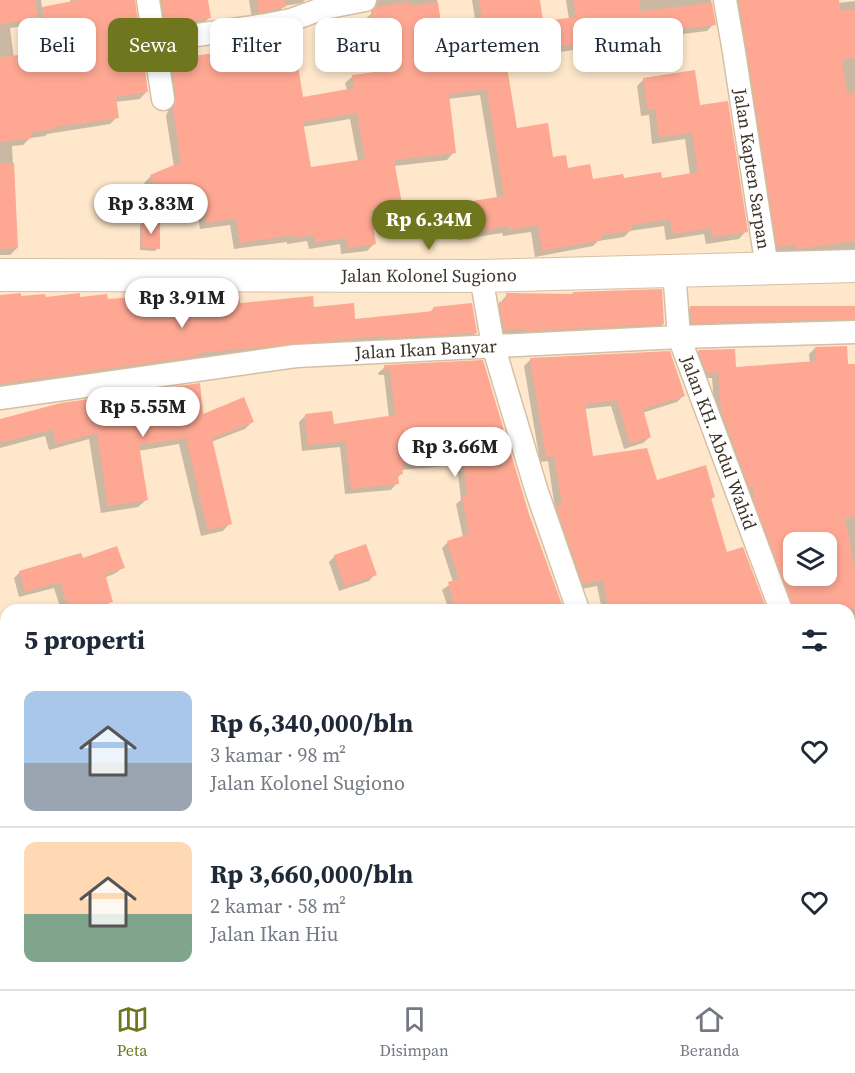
<!DOCTYPE html>
<html lang="id">
<head>
<meta charset="utf-8">
<style>
	body { margin:0; font-family:"Source Serif 4",serif; background:#f6f6f7; color:#1f2937; height:100vh; display:flex; flex-direction:column; font-size:22px; white-space:nowrap }
	* { box-sizing:border-box; margin:0 }
	p { font-size:20px; color:#747a83 }
	.icon { flex:none; width:33px; height:33px; fill:none; stroke:currentColor; stroke-width:2; stroke-linecap:round; stroke-linejoin:round }
	.map { position:relative; flex:1; overflow:hidden }
	.panel { position:absolute; left:0px; top:604px; width:855px; height:386px; display:flex; flex-direction:column; background:#fff; border-radius:18px 18px 0 0; box-shadow:0 3px 9px #0003 }
	.panel>* { flex:none }
	.top-card { position:absolute; left:18px; top:18px; width:819px; height:54px; display:flex; gap:12px }
	.fabs { position:absolute; left:783px; top:532px; display:grid; gap:12px }
	.fabs a { display:grid; place-items:center; width:54px; height:54px; border-radius:12px; background:#fff; box-shadow:0 3px 9px #0003; font-size:30px }
	.price { position:absolute; translate:-50% -51px; padding:0 14px; border-radius:21px; background:#fff; color:#222; font-size:20px; line-height:39px; filter:drop-shadow(0 2px 3px #0008) }
	.price::after { content:''; position:absolute; left:50%; top:36px; width:18px; height:14px; margin-left:-9px; background:inherit; clip-path:polygon(0 0,100% 0,50% 100%) }
	.price.selected { background:#6f761e; color:#fff }
	ul { padding:0; list-style:none }
	li { display:flex; align-items:center; gap:18px; height:150px; padding:0 24px }
	li+li { border-top:2px solid #e0e1e3 }
	li span { display:grid; place-items:center; flex:none; width:168px; height:120px; border-radius:12px; color:#555 }
	li>.icon { margin-inline-start:auto }
	span .icon { width:72px; height:72px; fill:#fffc; stroke-width:1 }
	li b { font-size:26px }
	h2 { display:flex; justify-content:space-between; align-items:center; height:72px; padding:0 24px; font-size:26px }
	.chip { padding:0 21px; border-radius:12px; background:#fff; box-shadow:0 3px 9px #0003; font-size:21px; line-height:54px }
	.chip.selected { background:#6f761e; color:#fff }
	.menu { display:flex; justify-content:space-around; align-items:center; height:84px; border-top:2px solid #e0e1e3; background:#fff; font-size:16px; color:#747a83 }
	.menu a { display:grid; justify-items:center; gap:3px }
	.menu .selected { color:#6f761e }
	.map>svg:first-child { display:block }
	.shadow { fill:#0003; fill-rule:evenodd }
	.building { fill:#fea893; fill-rule:evenodd }
	.lines { fill:none; stroke-linecap:round; stroke-linejoin:round }
	.lane-casing { stroke:#d6c0a4; stroke-width:13 }
	.street-casing { stroke:#d6c0a4; stroke-width:25 }
	.secondary-casing { stroke:#d6c0a4; stroke-width:34 }
	.lane { stroke:#fff; stroke-width:10 }
	.street { stroke:#fff; stroke-width:22 }
	.secondary { stroke:#fff; stroke-width:32 }
	.labels { text-anchor:middle; stroke-width:6; stroke-linejoin:round; paint-order:stroke }
	.street-label { font-size:18px; fill:#3c3328; stroke:#fcf8f2 }
</style>
</head>
<body>
<div class="map">
<svg width="855" height="989" viewBox="0 0 855 989">
	<rect width="100%" height="100%" fill="#fee7cb"/>
	<!-- shadow -->
	<path class="shadow" d="M0,0H41L42,8L71,4L70,0H133L147,91L140,99L115,102L117,117L110,124L47,134L45,136L30,138L23,145L12,146L17,248L10,255H0ZM37,24L41,55L14,59L10,28Z
		M152,0H206L209,18L202,25L159,32Z
		M249,0H305L302,3L284,6L277,14L252,19Z
		M369,0H437L441,31L476,26L472,0H539L542,23L569,19L566,0H711L714,24L707,31L603,44L601,46L505,60L516,129L566,169L591,181L661,179L690,175L685,139L652,144L649,115L641,116L637,86L644,79L699,106L746,231L739,239L706,244L704,234L666,240L664,226L630,231L624,237L598,241L593,246L535,257L531,232L503,236L502,233L458,240L453,211L460,204L497,198L480,95L448,99L454,152L447,160L394,166L401,204L394,211L370,215L374,244L367,251L341,254L340,244L309,249L307,241L287,244V242L234,249L230,225L200,229L196,202L155,208L144,183L151,176L174,167L166,116L170,105L163,61L170,54L192,58L230,53L237,47L301,99L347,91L345,83L353,76L390,71L384,35L367,37L364,20L371,14L372,6ZM350,119L358,161L309,168L302,127Z
		M729,0H838V3L855,1V252L834,255V250L790,256V251L771,253Z
		M143,223L158,248L155,251L140,250V225Z
		M573,293L663,324L657,330L498,335L494,309L507,295H571Z
		M0,297L79,298L106,301L185,299L238,305L313,308L354,321L429,313L434,308L476,333L470,339L202,357L192,359L189,362L0,389Z
		M691,307H855V331H683L682,316Z
		M815,348L847,366H855V661L849,662V610H788L715,417L712,378H701L693,357L699,351L735,369L810,363L809,354ZM794,543H826V576H794Z
		M531,359L683,396L677,402L642,413L650,437L643,443L624,449L611,406L584,409L592,458L656,482L714,497L710,500L726,554L753,600L756,610H602L597,586L577,590L550,514L555,509L548,461L540,462L524,366Z
		M482,362L528,514L562,610H449L442,590L453,582L442,548L448,542L463,537L456,504L461,500L457,465L401,470V474L397,478V483L391,490L345,494L340,447L302,451L299,422L305,416L332,425L389,418L384,375H379L378,373L385,367Z
		M202,416L252,422L245,429L211,442L230,523L223,531L201,536L179,444L138,451L146,500L138,507L101,513L89,439L49,450L45,436L0,448V421Z
		M335,556L375,574L369,581L339,591L329,562Z
		M82,560L123,567L116,573L104,578L111,601L105,607L94,610H61L54,588L19,597L14,578L20,572Z
		M855,692V810L849,804V693Z
		M849,840L855,841V888L852,889L855,901V989H728L726,984H849Z
		M0,965L6,989H0Z
		M85,984H184L185,989H86Z
		M266,984H344L345,989H267Z
		M396,984H693V989H398Z"/>
	<!-- building -->
	<path class="building" d="M0,0H35L38,19L0,24Z
		M78,0H135L148,92L116,97L119,118L54,127V129L31,132L32,138L0,142V57L48,52L42,7Z
		M162,0H208L211,18L166,26Z
		M257,0H284L286,7L259,13Z
		M479,0H540L543,21L576,17L573,0H639L640,11L712,3L716,25L609,37L610,39L505,55L517,128L548,123L553,157L566,155L568,168L590,164L593,179L623,174L624,178L661,172L662,178L698,172L692,133L659,137L655,109L648,110L643,78L695,70L700,105L728,101L748,232L713,237L711,228L673,234L670,219L632,225V231L601,235L602,240L542,251L538,225L509,230V226L464,234L459,203L504,196L487,89L449,94L456,153L394,160L402,204L371,210L376,244L348,248L347,238L315,242L314,235L294,238L293,235L240,243L236,218L207,223L203,196L162,202L150,175L181,162L173,108L176,97L170,52L192,49L193,56L237,50L236,45L293,33L303,97L354,88L352,75L397,69L391,28L374,31L371,12L376,7L410,2V6L438,2L442,29L483,23ZM357,113L365,159L311,167L303,122Z
		M739,0H839L841,11L855,9V58L842,60L847,93L855,92V241L797,249L796,245L777,247Z
		M0,163H14L18,248L0,249Z
		M142,221H160V249L142,248Z
		M662,289L664,324L526,331V329H504L499,302L506,301V293L573,294V292Z
		M21,293V296L45,294L46,297L80,293V297L107,294L108,299L164,295V297L186,295V297L239,293L240,303L313,296L314,307L354,303L355,319L434,311L433,307L472,303L477,333L381,338V336L209,352L196,354L197,356L0,384V295Z
		M690,306H855V319L692,323Z
		M847,346L848,364H855V516L845,518L855,568V610H794L753,498V486L749,487L721,410L718,372L707,373L698,350L735,349L736,367L816,361L815,347ZM794,543H826V576H794Z
		M670,351L685,396L643,409L651,437L630,444L617,400L585,404L593,456L647,448L657,480L706,465L715,497L711,498L727,552L743,547L767,610H643L642,603L609,610L603,580L583,584L556,506L562,504L554,456L546,457L530,358Z
		M483,360L529,514L564,610H456L448,582L459,579L447,541L469,534L462,496L467,495L463,459L402,465L403,474L398,475L399,484L351,489L346,441L308,445L305,414L332,411L334,424L395,415L390,369L384,370V365Z
		M200,383L203,414L244,397L254,422L212,438L232,524L208,530L186,438L139,445L148,500L108,506L97,433L56,444L52,429L0,443V419L61,403Z
		M366,544L377,575L345,586L334,555Z
		M117,546L125,568L105,574L113,602L82,610H69L60,582L25,592L19,571L81,553L83,558Z"/>
	<g class="lines">
		<!-- lane casing -->
		<g class="lane-casing">
			<path id="lane" d="M0,942L6,940
				M18,984L19,989
				M68,984L70,989
				M225,984L226,989
				M258,984L259,989"/>
		</g>
		<!-- street casing -->
		<g class="street-casing">
			<g id="street">
				<path d="M148,0L163,99"/>
				<path id="s1" d="M725,0L734,52L767,268"/>
				<path d="M154,41L267,25L291,20L324,8L365,0"/>
				<path id="s2" d="M674,270L679,337L781,610"/>
				<path d="M481,276L493,345L537,492L578,610"/>
				<path id="s3" d="M0,398L296,356L679,337L855,332"/>
				<path d="M849,679L855,677"/>
				<path d="M849,809L855,827"/>
				<path d="M707,984L709,989"/>
			</g>
		</g>
		<!-- secondary casing -->
		<g class="secondary-casing">
			<g id="secondary">
				<path id="s4" d="M0,275L481,276L855,266"/>
			</g>
		</g>
		<!-- lane -->
		<use href="#lane" class="lane"/>
		<!-- street -->
		<use href="#street" class="street"/>
		<!-- secondary -->
		<use href="#secondary" class="secondary"/>
	</g>
	<g class="labels">
		<!-- street labels -->
		<g class="street-label">
			<text dy="6" stroke="none"><textPath href="#s1" startOffset="171">Jalan Kapten Sarpan</textPath></text>
			<text dy="6" stroke="none"><textPath href="#s4" startOffset="429">Jalan Kolonel Sugiono</textPath></text>
			<text dy="6" stroke="none"><textPath href="#s3" startOffset="429">Jalan Ikan Banyar</textPath></text>
			<text dy="6" stroke="none"><textPath href="#s2" startOffset="180">Jalan KH. Abdul Wahid</textPath></text>
		</g>
	</g>
</svg>
<div class="fabs">
<a><svg class="icon" aria-label="layers" viewBox="0 0 24 24"><path d="M12 4l9 5-9 5-9-5zM3 14l9 5 9-5"/></svg></a>
</div>
<b class="price" style="left:151px;top:235px">Rp 3.83M</b>
<b class="price selected" style="left:429px;top:251px">Rp 6.34M</b>
<b class="price" style="left:182px;top:329px">Rp 3.91M</b>
<b class="price" style="left:143px;top:438px">Rp 5.55M</b>
<b class="price" style="left:455px;top:478px">Rp 3.66M</b>
<div class="top-card">
<a class="chip">Beli</a>
<a class="chip selected">Sewa</a>
<a class="chip">Filter</a>
<a class="chip">Baru</a>
<a class="chip">Apartemen</a>
<a class="chip">Rumah</a>
</div>
<section class="panel">
<h2>5 properti<svg class="icon" aria-label="filters" viewBox="0 0 24 24"><path d="M4 7h16M4 17h16"/><circle cx="9" cy="7" r="2"/><circle cx="15" cy="17" r="2"/></svg></h2>
<ul>
<li><span style="background:linear-gradient(#a9c7e8 60%,#9aa5b1 0)"><svg class="icon" aria-label="home" viewBox="0 0 24 24"><path d="M3 11l9-7 9 7M6 9v11h12V9"/></svg></span><div><b>Rp 6,340,000/bln</b><p>3 kamar · 98 m²</p><p>Jalan Kolonel Sugiono</p></div><svg class="icon" aria-label="heart" viewBox="0 0 24 24"><path d="M12 20l-8-8c-3-5 5-10 8-4 3-6 11-1 8 4z"/></svg></li>
<li><span style="background:linear-gradient(#ffd9b3 60%,#7fa58c 0)"><svg class="icon" aria-label="home" viewBox="0 0 24 24"><path d="M3 11l9-7 9 7M6 9v11h12V9"/></svg></span><div><b>Rp 3,660,000/bln</b><p>2 kamar · 58 m²</p><p>Jalan Ikan Hiu</p></div><svg class="icon" aria-label="heart" viewBox="0 0 24 24"><path d="M12 20l-8-8c-3-5 5-10 8-4 3-6 11-1 8 4z"/></svg></li>
</ul>
</section>
</div>
<nav class="menu">
<a class="selected"><svg class="icon" aria-label="map" viewBox="0 0 24 24"><path d="M3 6l6-2 6 2 6-2v14l-6 2-6-2-6 2zM9 4v14M15 6v14"/></svg>Peta</a>
<a><svg class="icon" aria-label="saved" viewBox="0 0 24 24"><path d="M7 4h10v16l-5-4-5 4z"/></svg>Disimpan</a>
<a><svg class="icon" aria-label="home" viewBox="0 0 24 24"><path d="M3 11l9-7 9 7M6 9v11h12V9"/></svg>Beranda</a>
</nav>
</body>
</html>
